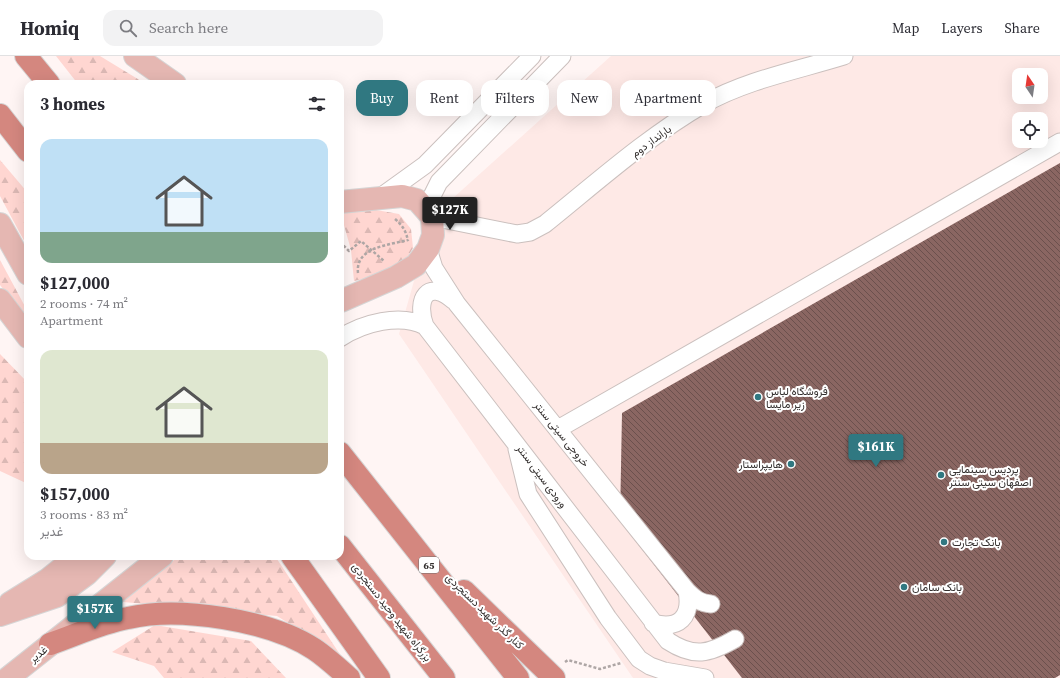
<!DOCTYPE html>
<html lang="en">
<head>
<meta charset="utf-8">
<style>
	body { margin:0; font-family:"Source Serif 4",Vazirmatn,serif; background:#f2f2f3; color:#2b2b33; height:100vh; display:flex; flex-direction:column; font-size:15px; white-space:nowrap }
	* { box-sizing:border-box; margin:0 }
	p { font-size:13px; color:#7c7c81 }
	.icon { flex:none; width:22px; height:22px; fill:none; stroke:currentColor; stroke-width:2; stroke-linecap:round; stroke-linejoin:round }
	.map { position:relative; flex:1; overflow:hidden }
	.sheet { position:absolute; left:24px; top:24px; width:320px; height:480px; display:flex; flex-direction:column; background:#fff; border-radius:12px; box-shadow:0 4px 16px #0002 }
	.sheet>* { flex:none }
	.top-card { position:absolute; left:356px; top:24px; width:380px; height:36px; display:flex; gap:8px }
	.needle { width:26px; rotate:347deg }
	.controls { position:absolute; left:1012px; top:12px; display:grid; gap:8px }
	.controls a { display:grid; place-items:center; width:36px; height:36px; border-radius:8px; background:#fff; box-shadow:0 4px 16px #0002; font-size:20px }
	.price { position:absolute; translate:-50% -34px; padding:0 9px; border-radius:4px; background:#307881; color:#fff; font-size:13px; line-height:26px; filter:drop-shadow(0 1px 2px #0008) }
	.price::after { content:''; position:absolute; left:50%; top:24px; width:12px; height:9px; margin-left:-6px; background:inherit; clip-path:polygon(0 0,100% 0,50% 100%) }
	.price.current { background:#222; color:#fff }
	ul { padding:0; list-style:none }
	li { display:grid; align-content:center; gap:8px; height:212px; padding:0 16px }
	li span { display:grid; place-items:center; height:124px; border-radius:12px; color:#555 }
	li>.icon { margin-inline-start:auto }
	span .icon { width:72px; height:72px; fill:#fffc; stroke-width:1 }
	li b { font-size:17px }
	h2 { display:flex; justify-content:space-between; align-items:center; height:48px; padding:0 16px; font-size:17px }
	.chip { padding:0 14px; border-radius:12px; background:#fff; box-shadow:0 4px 16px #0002; font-size:14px; line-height:36px }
	.chip.current { background:#307881; color:#fff }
	header { display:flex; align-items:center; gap:24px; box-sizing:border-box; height:56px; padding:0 20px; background:#fff; border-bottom:1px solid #e1e1e2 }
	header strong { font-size:19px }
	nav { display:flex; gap:22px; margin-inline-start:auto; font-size:14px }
	.search { width:280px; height:36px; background:#f2f2f3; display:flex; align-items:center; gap:10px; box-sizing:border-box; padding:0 14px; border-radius:12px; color:#7c7c81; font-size:15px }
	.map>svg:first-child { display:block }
	.built { fill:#fee9e6; fill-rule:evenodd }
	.forest { fill:url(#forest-firs) }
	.building { fill:url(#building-back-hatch) }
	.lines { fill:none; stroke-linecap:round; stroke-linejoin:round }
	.minor-casing { stroke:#cbc0be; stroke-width:19 }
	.major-casing { stroke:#d6d5d5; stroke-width:24 }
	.highway-casing { stroke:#d6d5d5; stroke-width:24 }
	.path { stroke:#aea6a5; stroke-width:2.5; stroke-dasharray:3 2; stroke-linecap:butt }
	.minor { stroke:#fff; stroke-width:17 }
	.major { stroke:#e5b7b2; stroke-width:22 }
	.highway { stroke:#d4877f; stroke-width:22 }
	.poi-dot { fill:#307881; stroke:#fff; stroke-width:1.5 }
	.labels { text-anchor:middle; stroke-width:4; stroke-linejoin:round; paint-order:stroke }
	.shield { fill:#fff; stroke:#706d6d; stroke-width:1 }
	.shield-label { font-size:10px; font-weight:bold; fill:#332f2e }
	.street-label { font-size:11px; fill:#332f2e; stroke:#fff }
	.poi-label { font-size:11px; fill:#332f2e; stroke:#fff; text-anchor:start }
</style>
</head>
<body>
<header>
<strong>Homiq</strong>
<div class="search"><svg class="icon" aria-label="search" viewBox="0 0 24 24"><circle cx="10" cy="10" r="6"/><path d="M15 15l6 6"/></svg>Search here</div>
<nav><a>Map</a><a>Layers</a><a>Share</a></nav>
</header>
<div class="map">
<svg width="1060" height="622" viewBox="0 0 1060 622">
	<defs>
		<pattern id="forest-firs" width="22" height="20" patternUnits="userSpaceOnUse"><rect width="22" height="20" fill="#ffd6d1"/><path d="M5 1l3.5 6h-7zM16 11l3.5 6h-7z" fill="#dbb8b4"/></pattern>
		<pattern id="building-back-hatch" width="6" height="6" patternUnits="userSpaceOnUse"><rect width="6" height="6" fill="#8a6662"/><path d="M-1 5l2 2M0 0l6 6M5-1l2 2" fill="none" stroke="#6b504d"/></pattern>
	</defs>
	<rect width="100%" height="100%" fill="#fff5f4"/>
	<!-- built -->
	<path class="built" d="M611,0H1060V622H633L399,278L432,161ZM1019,19H1041V41H1019ZM1019,63H1041V85H1019Z"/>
	<!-- forest -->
	<path class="forest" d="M56,0H100L146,28H78Z
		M0,104L28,137V192L0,140Z
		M376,154L399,158L411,173L413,192L404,207L384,219L354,225L351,194L340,155Z
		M0,204L28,256V265L0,229Z
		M0,298L28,327V428L0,415Z
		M179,500H275L341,600L277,560L123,546Z
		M155,569L251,585L286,622H164L154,610L112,596Z"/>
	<!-- building -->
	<path class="building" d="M1060,107V619L1055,622H742L620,465L622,357Z"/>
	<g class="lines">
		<!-- minor casing -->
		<g class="minor-casing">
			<path id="minor" d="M562,0L439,126L432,140V161L517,178L530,176L545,168C596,127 647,81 704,48C746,24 799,14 844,0
				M382,140L425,109L532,0
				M428,193L434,212L457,248L687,535C695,543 700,547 711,548
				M425,270C415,243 428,222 454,245
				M340,282C363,267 400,257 425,270L668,585C694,602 709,598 735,583
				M558,373L1060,86
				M517,393L528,438L608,562L639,603L650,610L664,615L705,622
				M653,567C679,574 692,561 687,535"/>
		</g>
		<!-- major casing -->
		<g class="major-casing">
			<path id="major" d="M135,0L175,28
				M340,146L402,140L417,144L432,161L433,179L428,193L416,209L396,221L341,245
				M0,168L28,218
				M0,244L28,281
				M10,547L47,524L77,500
				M0,559L57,540L87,518L105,500
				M8,622L162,500"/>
		</g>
		<!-- highway casing -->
		<g class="highway-casing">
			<path id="highway" d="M26,0L49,28
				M0,59L28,95
				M340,397L518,622
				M340,490L444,622
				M292,500L379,622
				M464,535L554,622
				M50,588C76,579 101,567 128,562C179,550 270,564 314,593C326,601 338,612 349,622"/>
		</g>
		<!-- path -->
		<path class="path" d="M395,163C403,170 406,175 408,185
			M340,186L349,195L361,185L384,205
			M358,217C355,191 389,189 408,184
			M565,606L568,604L600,613L621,607"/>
		<!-- minor -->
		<use href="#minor" class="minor"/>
		<!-- major -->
		<use href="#major" class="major"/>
		<!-- highway -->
		<use href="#highway" class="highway"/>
	</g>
	<!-- markers -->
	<g class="poi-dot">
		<circle cx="758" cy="341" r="4"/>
		<circle cx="791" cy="408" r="4"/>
		<circle cx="941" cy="419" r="4"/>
		<circle cx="944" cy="486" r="4"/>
		<circle cx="904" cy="531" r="4"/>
	</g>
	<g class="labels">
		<!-- shield labels -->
		<rect class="shield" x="419" y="501" width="20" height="16" rx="3"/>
		<g class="shield-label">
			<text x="429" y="513">65</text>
		</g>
		<!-- street labels -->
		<g class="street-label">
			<text transform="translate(651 85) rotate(-36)" y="4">بارانداز دوم</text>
			<text transform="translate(562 378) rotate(51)" y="4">خروجی سیتی سنتر</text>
			<text transform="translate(542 420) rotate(53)" y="4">ورودی سیتی سنتر</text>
			<text transform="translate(485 555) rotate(44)" y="4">کنار گذر شهید دستجردی</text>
			<text transform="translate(392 556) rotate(52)" y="4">بزرگراه شهید وحید دستجردی</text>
			<text transform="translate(38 598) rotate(-39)" y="4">غدیر</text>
		</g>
		<!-- poi labels -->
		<g class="poi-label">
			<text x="766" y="339">فروشگاه لباس<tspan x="766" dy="13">زیر مایسا</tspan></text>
			<text x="783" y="412" text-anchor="end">هایپراستار</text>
			<text x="949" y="417">پردیس سینمایی<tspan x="949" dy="13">اصفهان سیتی سنتر</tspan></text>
			<text x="952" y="490">بانک تجارت</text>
			<text x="912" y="535">بانک سامان</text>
		</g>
	</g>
</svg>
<div class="controls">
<a><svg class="needle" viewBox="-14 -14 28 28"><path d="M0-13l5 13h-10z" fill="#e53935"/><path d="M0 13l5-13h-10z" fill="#7c7c81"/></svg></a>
<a><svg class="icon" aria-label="locate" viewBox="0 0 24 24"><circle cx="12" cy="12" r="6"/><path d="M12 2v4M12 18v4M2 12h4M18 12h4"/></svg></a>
</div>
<b class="price current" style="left:450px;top:175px">$127K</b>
<b class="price" style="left:876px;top:412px">$161K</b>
<b class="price" style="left:95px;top:574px">$157K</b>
<div class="top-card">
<a class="chip current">Buy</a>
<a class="chip">Rent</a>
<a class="chip">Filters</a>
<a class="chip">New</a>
<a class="chip">Apartment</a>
</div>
<section class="sheet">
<h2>3 homes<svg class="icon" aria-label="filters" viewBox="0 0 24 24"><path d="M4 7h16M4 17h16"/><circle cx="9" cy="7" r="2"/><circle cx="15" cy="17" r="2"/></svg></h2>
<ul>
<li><span style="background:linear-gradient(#bfe0f5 75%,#7fa58c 0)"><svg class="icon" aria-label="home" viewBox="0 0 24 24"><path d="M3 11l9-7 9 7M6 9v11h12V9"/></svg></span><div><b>$127,000</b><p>2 rooms · 74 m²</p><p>Apartment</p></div></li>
<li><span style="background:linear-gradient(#dfe7d0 75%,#b9a48a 0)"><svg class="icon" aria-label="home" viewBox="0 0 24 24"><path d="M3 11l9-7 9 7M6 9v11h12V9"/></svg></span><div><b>$157,000</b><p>3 rooms · 83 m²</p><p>غدیر</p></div></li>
</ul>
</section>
</div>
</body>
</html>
